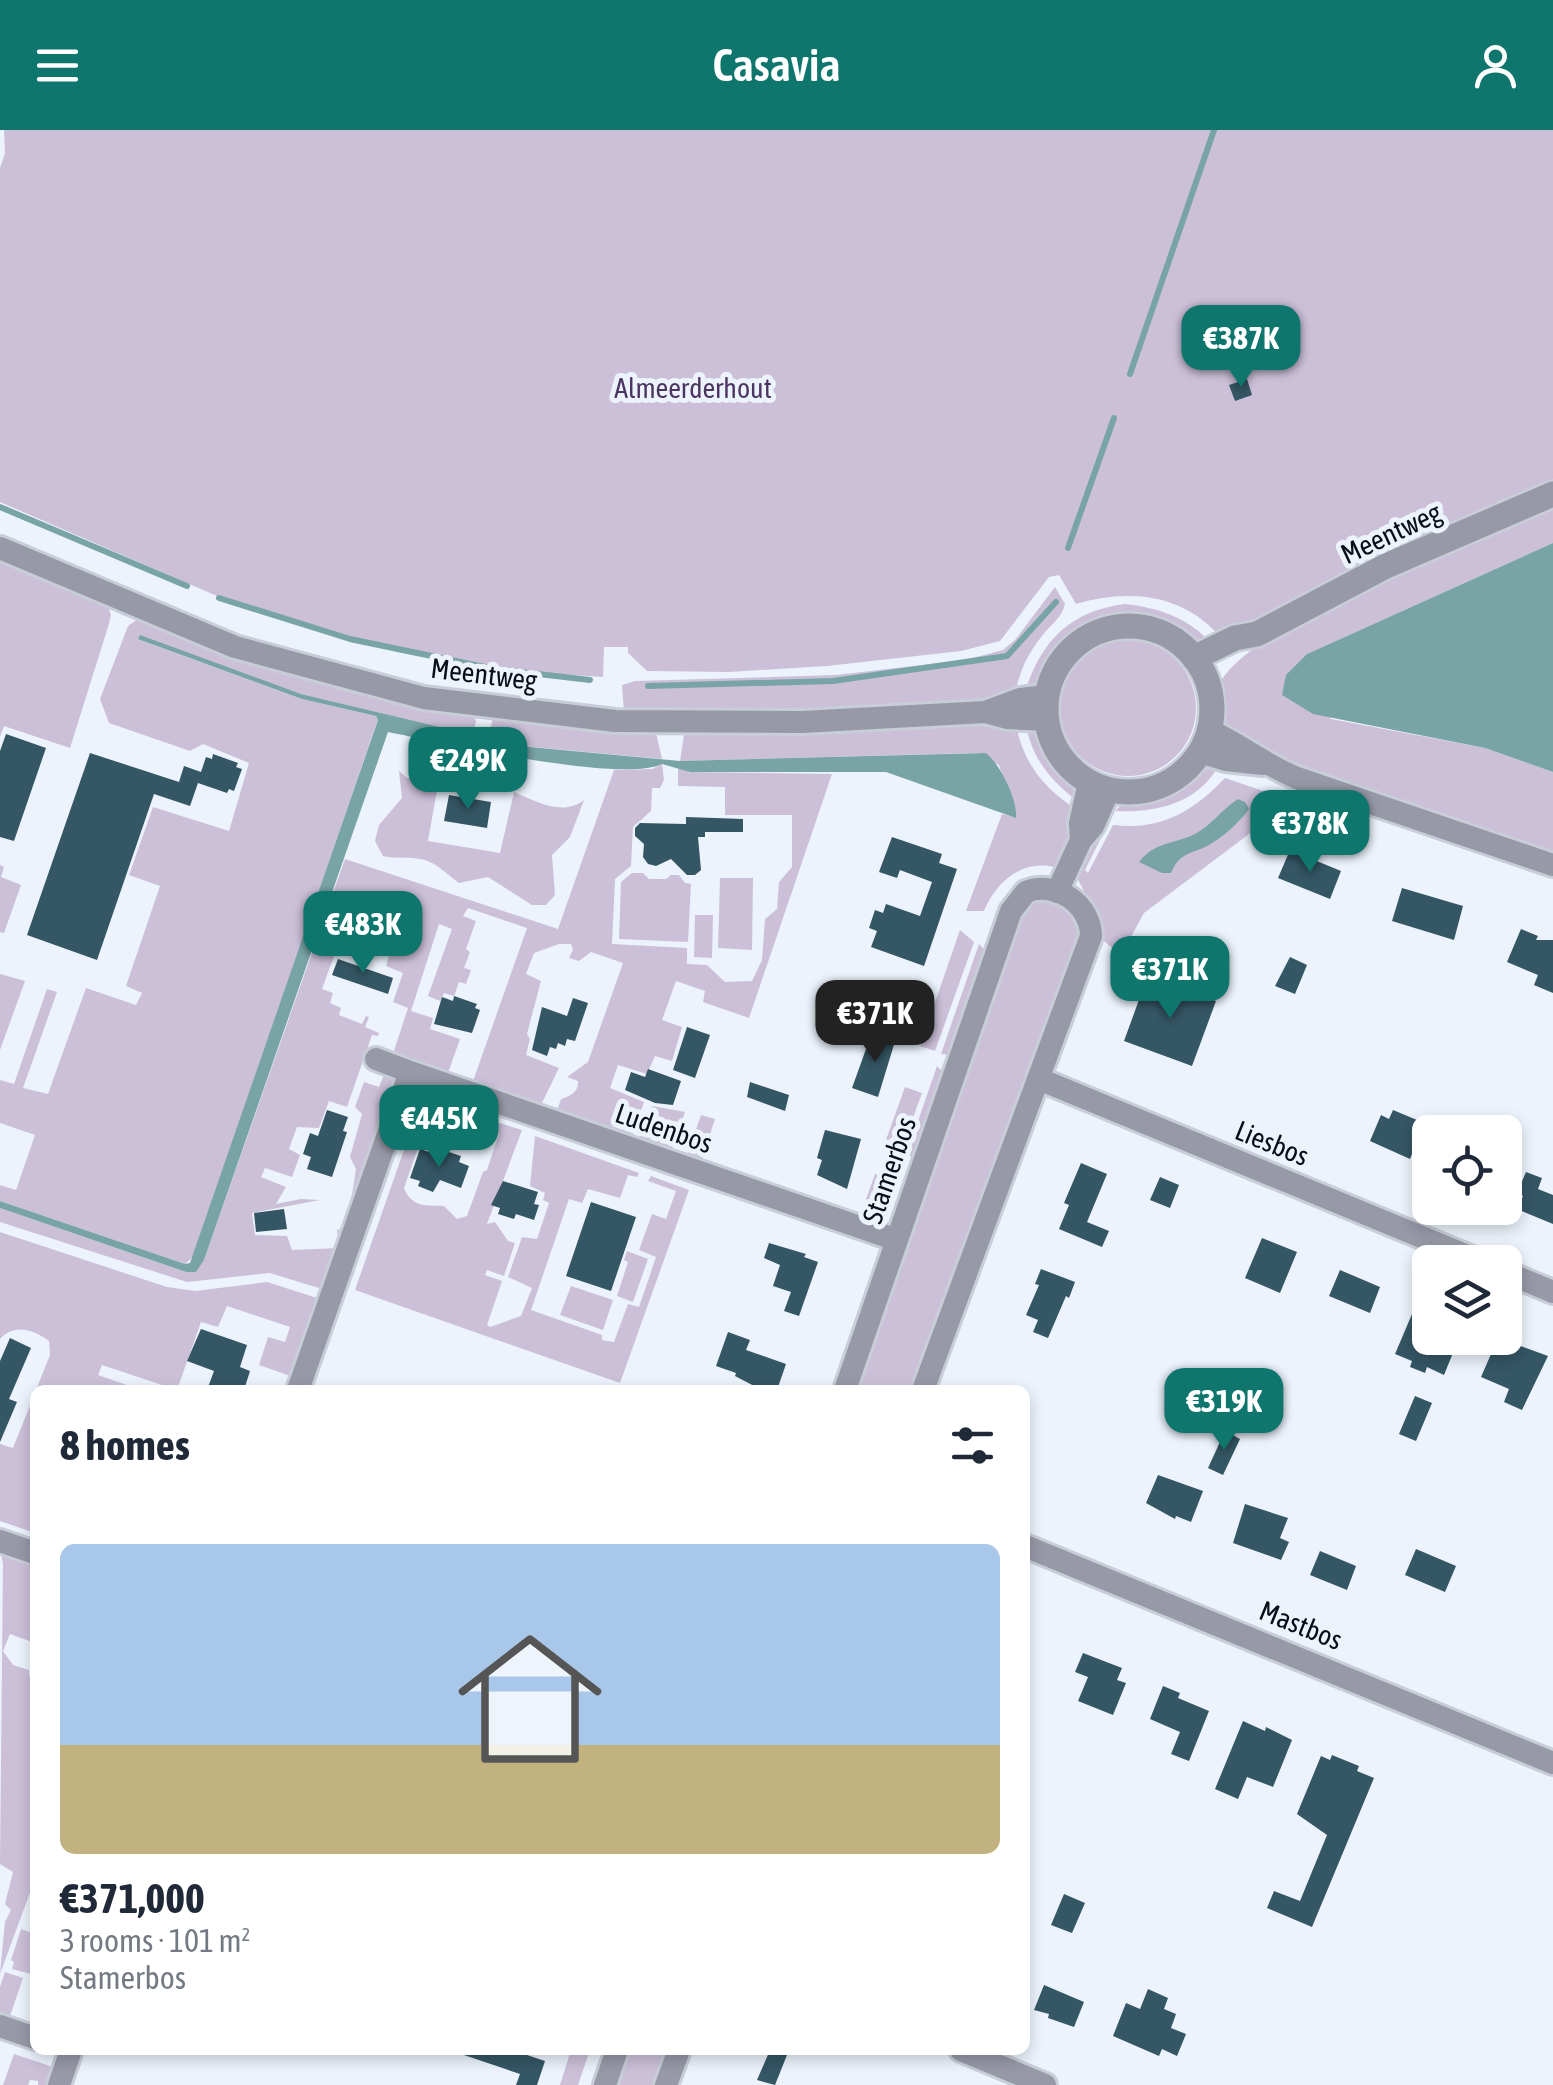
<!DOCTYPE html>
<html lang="en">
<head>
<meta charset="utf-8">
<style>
	body { margin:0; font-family:"Asap Condensed",sans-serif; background:#f6f6f7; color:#1f2937; height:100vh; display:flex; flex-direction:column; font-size:38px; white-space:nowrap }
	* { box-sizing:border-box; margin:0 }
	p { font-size:32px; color:#747a83 }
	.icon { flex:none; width:55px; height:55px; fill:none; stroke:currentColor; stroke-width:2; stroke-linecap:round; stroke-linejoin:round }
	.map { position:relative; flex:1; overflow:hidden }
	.side { position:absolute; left:30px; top:1255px; width:1000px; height:670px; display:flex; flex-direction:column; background:#fff; border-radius:15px; box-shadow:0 5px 15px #0003 }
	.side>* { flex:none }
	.buttons { position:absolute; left:1412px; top:985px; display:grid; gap:20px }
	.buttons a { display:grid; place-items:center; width:110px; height:110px; border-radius:15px; background:#fff; box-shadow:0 5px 15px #0003; font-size:50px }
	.price { position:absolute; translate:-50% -85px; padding:0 22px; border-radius:20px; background:#0f766e; color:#fff; font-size:32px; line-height:65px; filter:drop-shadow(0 2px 5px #0008) }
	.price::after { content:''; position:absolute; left:50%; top:60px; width:30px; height:22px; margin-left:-15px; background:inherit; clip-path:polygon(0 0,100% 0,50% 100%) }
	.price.active { background:#222; color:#fff }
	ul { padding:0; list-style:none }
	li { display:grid; align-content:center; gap:20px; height:530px; padding:0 30px }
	li span { display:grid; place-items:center; height:310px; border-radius:15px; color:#555 }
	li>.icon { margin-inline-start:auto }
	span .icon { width:180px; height:180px; fill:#fffc; stroke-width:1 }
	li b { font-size:42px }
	h2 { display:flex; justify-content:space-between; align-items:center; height:120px; padding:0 30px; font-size:42px }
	header { display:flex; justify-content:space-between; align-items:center; height:130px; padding:0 30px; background:#0f766e; color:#fff; font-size:45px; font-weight:600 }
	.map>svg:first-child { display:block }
	.green { fill:#ccc0d9 }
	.water { fill:#79a4a6 }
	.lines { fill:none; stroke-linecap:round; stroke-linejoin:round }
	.stream { stroke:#79a4a6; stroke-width:6 }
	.building { fill:#355665 }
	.minor-casing { stroke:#c8ced7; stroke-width:28 }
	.tertiary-casing { stroke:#c8ced7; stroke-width:30 }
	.minor { stroke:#9799a7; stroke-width:22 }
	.tertiary { stroke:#9799a7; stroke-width:25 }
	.labels { text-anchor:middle; stroke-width:10; stroke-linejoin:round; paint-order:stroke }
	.park-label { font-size:28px; fill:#4c3661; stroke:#ecf3fc }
	.street-label { font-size:28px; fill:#080e15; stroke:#ecf3fc }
</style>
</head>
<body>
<header><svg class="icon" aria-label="menu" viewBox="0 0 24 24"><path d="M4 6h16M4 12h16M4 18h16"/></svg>Casavia<svg class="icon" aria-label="person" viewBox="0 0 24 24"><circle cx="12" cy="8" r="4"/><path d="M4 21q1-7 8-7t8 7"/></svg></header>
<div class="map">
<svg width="1553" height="1955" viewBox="0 0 1553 1955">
	<rect width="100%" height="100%" fill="#ecf3fc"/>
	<!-- green -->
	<path class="green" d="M4,0H1553V356L1384,428L1379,421L1372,423L1378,433L1222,509C1185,464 1130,458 1076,474L1059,445L1049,447L1000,511L961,521L827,536L729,542L647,541L628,523V517H604L603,547L511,541L397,522L247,479L0,372V38L5,23Z
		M1553,373V413L1307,524L1331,589L1485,618L1553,642V729L1364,667L1231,602C1222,589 1213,577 1217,560C1233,499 1491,401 1553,373Z
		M0,426L108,476L111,485L108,497L70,618L4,596L0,607Z
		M1055,457L1065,474C1062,488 1050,495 1042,506C1027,524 1019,543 1015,565L1003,570L834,581L624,582L622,555L635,551L836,545L965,530L1003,520L1015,510Z
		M1125,474C1159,478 1187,487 1211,513C1193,516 1183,505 1168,497C1145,486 1114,487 1091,498C1080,503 1067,512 1059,521C1046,537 1046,555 1025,562C1041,511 1070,481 1125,474Z
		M142,486L473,584L476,591L472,609L464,603L301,564L138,509L302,569L376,586L378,589L194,1126L185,1134L0,1071V1055L16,1060L35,1005L0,993V950L14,954L47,859L57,862L23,958L48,964L86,858L136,875L142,863L126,856L160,756L129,745L153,677L229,701L249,633L203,614L190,621L109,593L100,569L128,496Z
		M1060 578a68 68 0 1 1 136 0a68 68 0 1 1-136 0Z
		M493,587L567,598L656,603L662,629L488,613Z
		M951,592L1011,594L1017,599C1024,634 1046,660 1076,679L1068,708L1055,737C1022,729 996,752 984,781H966L1002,684L1015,687C1014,667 1005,655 999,635L977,623L680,631L684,604H747Z
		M1026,595C1045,603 1076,651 1078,671C1051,652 1032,628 1026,595Z
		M662,634L664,650L660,658H652L651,681L633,697L631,736L615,749L612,814L687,818V834L707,835L725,852L752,851L762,830L765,789L777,779L779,752L792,737V685H725V657L678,656V637L690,642L832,644L749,888L703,872L705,861L676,851L662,890L682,897L672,931L655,926L647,944L618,935L610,958L644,972L631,1010L556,984L561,969C570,966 579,962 578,951L567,947L588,932L623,833L591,822L579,831L569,828L573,820L571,814H559L534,823L526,844L541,851L527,904L530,909L526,925L559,938L539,979L472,954L527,798L468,778L463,786L476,791L466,819L470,822L464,838L471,840L466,854L459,852L454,866L444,863L440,871L428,866L452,799L439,794L411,881L433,888L430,899L460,909L447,946L392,927L408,878L393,872L403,843L386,836L390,823L381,819L378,824L363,813L357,824L337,818L322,859L333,863L330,873L341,878L339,885L362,894L366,886L369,887L365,897L379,903L378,906L372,905L347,977L329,971L319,998L297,997L289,1019L300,1025L292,1047L265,1038L261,1047L286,1057L276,1074L301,1069L320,1070L252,1083L255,1105L287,1106L292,1120L339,1118L337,1099L347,1103L348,1107L322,1159L270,1143L187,1152L0,1092V1078L186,1142L196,1141L204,1130L345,729L558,799L614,640L652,639Z
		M1212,637L1216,640C1194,675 1153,683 1115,681C1131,663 1157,671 1177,659C1190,651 1197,642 1212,637Z
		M399,641L407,648L439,649L428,711L500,723L514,662C535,671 563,687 584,670L570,707L552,725L555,765L546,775H532L488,747L459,753C450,747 442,738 432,733C418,725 399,730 383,726L375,711L379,695L402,668Z
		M1225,648L1293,671L1144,783L1121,825L1099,807L1095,782L1077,748L1101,692L1110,690L1085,740L1088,743L1113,695C1160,701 1194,681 1225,648Z
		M0,735L4,737L1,747L21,755L4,803L0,802Z
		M632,743H643L649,749H666L671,745H679L685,753L691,754L688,812L619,809L621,752Z
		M720,748H753L752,820L718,818Z
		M1027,770C1060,770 1068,774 1082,803L913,1260H853L1018,784Z
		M695,785H713L712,828L694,827Z
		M960,800L974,812L935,921L920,916Z
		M979,814L988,823L949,925L941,924Z
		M0,844L25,851L0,920Z
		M937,936L946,945L916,1026H906Z
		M386,940L398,953L349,1085L356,1039L350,1027L362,984L355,977L364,952L379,957Z
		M905,957L922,963L900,1024L883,1018Z
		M431,970L476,985L465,1011L424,1001L404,1058C412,1078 426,1075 444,1076L457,1089L467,1086L483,1042L487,1040L499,1004L491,998L493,991L522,1000L487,1094L495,1092L508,1111L515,1113L504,1146L487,1140L485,1145L502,1151L487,1195L490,1197L521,1186L532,1158L508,1147L522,1107L537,1109L549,1073L543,1070L545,1063L530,1056L535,1006L639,1043L637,1047L628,1045L620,1068L588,1059L582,1073L569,1069L531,1180L602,1205V1210L614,1212L628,1174L639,1177L656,1127L639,1120L652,1084L666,1089L676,1061L648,1051L651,1046L689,1060L620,1253L355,1160L419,977L423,972Z
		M652,976L685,982L670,1024L638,1012Z
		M701,985L715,989L700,1035L686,1029Z
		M886,1036L894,1039L875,1095L859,1089L875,1044L882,1047Z
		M0,1102L167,1157L195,1161L267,1152L317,1168L321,1174L296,1248L259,1235L268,1207L285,1212L290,1197L227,1176L218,1197L201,1192L177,1260L102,1235L98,1245L141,1260H96L85,1256L83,1260H36L50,1225L49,1211C34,1200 15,1193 0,1209Z
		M627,1121L648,1129L633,1172L617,1166L628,1132L624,1130Z
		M571,1156L613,1170L603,1200L560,1185Z
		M35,1263V1403L0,1391V1314L13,1318Z
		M0,1419L35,1431V1520V1513L10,1504L3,1521L13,1535L29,1540V1546L35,1549V1749L0,1844L5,1792L11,1780L5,1774L13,1742L0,1734L3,1434Z
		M21,1799L35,1804V1833L31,1844L12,1839L14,1832L11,1830Z
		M5,1842L23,1848L10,1886L0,1883V1857Z
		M571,1920H590L578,1955H560Z
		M626,1920H670L657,1955H614Z
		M14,1924L56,1938L51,1955H38V1951L30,1950L28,1955H3Z"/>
	<!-- water -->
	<path class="water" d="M1553,413V642L1485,618L1313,584L1282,565L1286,545L1307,524Z
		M140,505L301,564L465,603L488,613L680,631L986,623C1000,634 1018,670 1016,688L886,642H690L662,634C621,654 440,612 388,602L204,1130L196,1142H186L0,1078V1071L185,1134L190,1133L378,590L376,586L302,569L138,509Z
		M1238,669L1245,672L1249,679C1239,693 1219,711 1203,718C1186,725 1179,725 1171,743H1162L1139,732C1156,711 1172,715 1195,704C1212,695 1222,679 1238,669Z"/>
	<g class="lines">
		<!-- stream -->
		<path class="stream" d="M1130,244L1214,0
			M0,377L187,456
			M1068,418L1114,288
			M219,468L350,509L494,539L590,550
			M648,556L833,551L1007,526L1056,472"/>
	</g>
	<!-- building -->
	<path class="building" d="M1247,249L1252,265L1235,271L1229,255Z
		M6,604L46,618L14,711L0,707V621Z
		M90,623L179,652L184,636L201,642L206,627L212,629L213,624L238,633L236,637L242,639L234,661L229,659L227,663L198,653L190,676L154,664L97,830L27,805Z
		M449,665L491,672L487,698L444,691Z
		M686,687L743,689V702H705V707H698L701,740L695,745H687L671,729L656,736L648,734L643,727L644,714L635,706V698L640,693L686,694Z
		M892,707L942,724L939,733L957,739L924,836L871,817L877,801L869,798L875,780L883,783L886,774L920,786L932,752L900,740L897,748L879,742Z
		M1290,720L1341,741L1330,769L1278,748Z
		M1402,758L1463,776L1454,810L1392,791Z
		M1521,799L1538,806L1536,810H1553V863L1534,855L1538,845L1507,832Z
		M1290,827L1307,835L1295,864L1275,856Z
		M338,829L393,848L388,864L332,845Z
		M1148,845L1216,871L1192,936L1124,911Z
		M454,866L477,874L475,878L480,880L472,903L434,894L442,867L453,871Z
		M573,868L588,873L575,911L567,909L565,916L558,913L556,919L550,917L547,926L532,920L542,877L567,886Z
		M687,897L710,905L695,948L673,940Z
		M877,901L896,908L878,967L852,958L866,919L870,920Z
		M648,939L681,951L673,975L655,973L625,960L631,942L645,947Z
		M750,952L789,965L785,981L747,967Z
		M327,980L348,987L343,1001L347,1002L332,1047L307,1039L311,1027L303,1024L310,1003L318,1006Z
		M1393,980L1417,990L1413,999L1421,1002L1410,1029L1370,1011L1381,985L1389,989Z
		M825,1000L861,1009L847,1059L817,1045L822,1030L817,1028Z
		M420,1019L444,1027L446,1021L461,1026L459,1032L469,1036L461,1058L440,1050L433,1062L418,1056L420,1051L410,1048Z
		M1081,1033L1107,1044L1087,1092L1109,1101L1102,1117L1059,1099L1069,1075L1064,1073Z
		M1526,1042L1542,1048L1538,1059L1553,1065V1094L1517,1079L1523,1066L1517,1063Z
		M1160,1047L1179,1055L1170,1078L1150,1070Z
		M503,1051L538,1062L534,1074L539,1075L534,1090L516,1084L514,1089L498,1084L500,1078L491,1075Z
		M591,1072L636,1087L611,1161L566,1146Z
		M284,1079L287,1099L256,1102L254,1083Z
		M1262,1108L1297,1122L1280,1163L1245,1148Z
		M769,1113L806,1124L804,1127L818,1132L799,1186L784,1181L791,1162L773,1156L780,1135L764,1128Z
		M1041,1139L1075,1152L1069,1168L1066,1166L1048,1208L1033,1202L1038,1190L1026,1185L1039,1155L1035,1154Z
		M1340,1140L1380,1157L1370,1183L1329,1166Z
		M1415,1177L1430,1183V1208H1459L1444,1245L1427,1237L1425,1243L1410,1237L1412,1231L1395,1224Z
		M201,1199L247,1215L240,1237L250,1241L244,1260H207L214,1241L187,1231Z
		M728,1202L750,1210L746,1220L786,1234L777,1260L758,1258L735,1246L736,1243L716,1236Z
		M10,1208L31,1218L9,1269L17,1272L0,1312V1231Z
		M1498,1208L1548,1226L1522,1280L1504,1272L1509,1259L1481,1247Z
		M1415,1266L1432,1273L1416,1311L1399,1304Z
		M1225,1301L1240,1309L1223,1345L1208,1338Z
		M1158,1345L1203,1361L1191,1392L1176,1386L1175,1389L1146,1373Z
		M1245,1374L1288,1388L1280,1408L1289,1412L1281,1430L1233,1413Z
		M1416,1419L1456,1436L1445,1462L1405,1445Z
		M1320,1421L1356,1436L1347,1460L1310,1445Z
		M1083,1523L1122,1538L1117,1550L1126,1553L1113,1585L1078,1571L1088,1547L1075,1542Z
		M1163,1556L1180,1563L1178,1568L1209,1581L1189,1631L1171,1624L1180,1602L1150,1589Z
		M1243,1591L1265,1601L1266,1597L1292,1610L1273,1657L1247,1647L1238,1669L1215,1659Z
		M1332,1625L1359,1636L1357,1641L1374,1648L1312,1797L1267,1778L1274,1761L1300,1771L1327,1705L1297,1684L1321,1626L1330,1630Z
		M1064,1764L1085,1773L1072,1803L1051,1795Z
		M1044,1855L1084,1872L1074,1897L1048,1888L1049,1884L1034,1880Z
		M1148,1859L1168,1868L1164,1879L1176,1884L1171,1898L1186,1904L1177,1926L1162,1919L1159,1926L1113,1906L1126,1873L1140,1879Z
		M459,1920H529L527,1925L545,1931L537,1955H516L520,1944L458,1923Z
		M770,1920H789L775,1955L757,1950Z"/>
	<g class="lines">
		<!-- minor casing -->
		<g class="minor-casing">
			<path id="minor" d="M0,418L235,517L424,568L615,591L802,592L985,582L1007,588L1046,590
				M985,582L1020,569L1046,566
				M1209,600C1240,614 1265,635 1297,648L1553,735
				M1200,622L1226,630L1263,634
				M1081,710L1080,693L1089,652
				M1057,762L1081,710L1093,696L1109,660
				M376,929L410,942
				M1039,949L1482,1132
				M1505,1142L1553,1162
				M298,1260L410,942L897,1110
				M845,1260L1011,781L1026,762C1055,750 1091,774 1091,806L923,1260
				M0,1411L35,1423
				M1025,1416L1553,1633
				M0,1896L35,1908
				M961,1920L1045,1955
				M59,1955L71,1920
				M605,1955L617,1920
				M666,1955L679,1920"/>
		</g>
		<!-- tertiary casing -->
		<g class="tertiary-casing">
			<path id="tertiary" d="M1046 579a83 83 0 1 1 166 0a83 83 0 1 1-166 0Z
				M1194,528L1235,508L1257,504L1386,436L1553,364"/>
		</g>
		<!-- minor -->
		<use href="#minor" class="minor"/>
		<!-- tertiary -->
		<use href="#tertiary" class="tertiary"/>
	</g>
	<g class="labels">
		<!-- park labels -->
		<g class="park-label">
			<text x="693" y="268">Almeerderhout</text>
		</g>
		<!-- street labels -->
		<g class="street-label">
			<text transform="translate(1391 403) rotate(-25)" y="10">Meentweg</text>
			<text transform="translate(484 544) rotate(7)" y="10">Meentweg</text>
			<text transform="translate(664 998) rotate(19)" y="10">Ludenbos</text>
			<text transform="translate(1272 1013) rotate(22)" y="10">Liesbos</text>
			<text transform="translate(889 1040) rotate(-71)" y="10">Stamerbos</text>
			<text transform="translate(1301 1495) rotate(22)" y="10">Mastbos</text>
		</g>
	</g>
</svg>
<div class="buttons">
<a><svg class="icon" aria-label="locate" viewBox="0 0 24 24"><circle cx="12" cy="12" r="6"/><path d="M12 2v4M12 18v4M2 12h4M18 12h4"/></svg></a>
<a><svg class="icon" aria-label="layers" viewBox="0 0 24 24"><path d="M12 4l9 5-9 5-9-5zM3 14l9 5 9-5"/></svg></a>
</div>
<b class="price" style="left:1241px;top:260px">€387K</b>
<b class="price" style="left:468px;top:682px">€249K</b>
<b class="price" style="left:1310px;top:745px">€378K</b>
<b class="price" style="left:363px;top:846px">€483K</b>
<b class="price" style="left:1170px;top:891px">€371K</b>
<b class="price active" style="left:875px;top:935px">€371K</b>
<b class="price" style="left:439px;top:1040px">€445K</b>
<b class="price" style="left:1224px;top:1323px">€319K</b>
<section class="side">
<h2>8 homes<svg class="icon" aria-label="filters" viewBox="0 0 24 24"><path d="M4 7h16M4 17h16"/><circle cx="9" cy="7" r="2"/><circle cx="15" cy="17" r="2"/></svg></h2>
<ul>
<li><span style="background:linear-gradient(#a9c7e8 65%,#c2b280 0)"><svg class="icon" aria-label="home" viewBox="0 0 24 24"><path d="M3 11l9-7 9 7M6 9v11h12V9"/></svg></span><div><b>€371,000</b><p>3 rooms · 101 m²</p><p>Stamerbos</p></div></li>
</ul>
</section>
</div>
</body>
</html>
